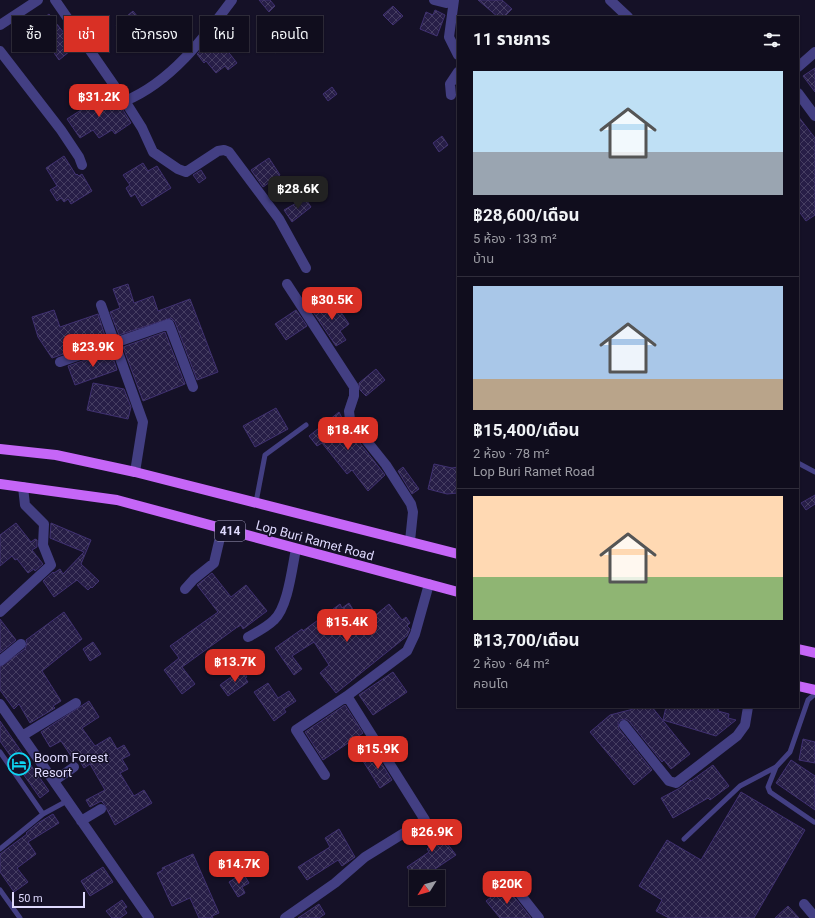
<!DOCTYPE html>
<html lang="th">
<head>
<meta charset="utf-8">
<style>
	body { margin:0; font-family:Roboto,"Noto Sans Thai",sans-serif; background:#191626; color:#f1f3f6; height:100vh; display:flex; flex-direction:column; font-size:15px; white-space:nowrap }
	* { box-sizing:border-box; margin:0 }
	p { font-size:13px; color:#9c9ca4 }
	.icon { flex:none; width:22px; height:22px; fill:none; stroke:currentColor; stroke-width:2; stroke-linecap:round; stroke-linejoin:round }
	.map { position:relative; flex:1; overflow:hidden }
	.panel { position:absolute; left:457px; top:16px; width:342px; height:692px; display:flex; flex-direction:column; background:#100d1d; border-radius:0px; box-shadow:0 1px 3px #0004,0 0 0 1px #302d3b }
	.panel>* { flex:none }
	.banner { position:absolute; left:12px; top:16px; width:380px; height:36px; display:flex; gap:8px }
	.needle { width:26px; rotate:233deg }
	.tools { position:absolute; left:409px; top:870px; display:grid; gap:8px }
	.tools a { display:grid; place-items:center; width:36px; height:36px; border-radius:0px; background:#100d1d; box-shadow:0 1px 3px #0004,0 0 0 1px #302d3b; font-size:20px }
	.scale { position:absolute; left:12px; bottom:10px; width:73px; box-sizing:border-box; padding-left:4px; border:2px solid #ded9fd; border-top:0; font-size:11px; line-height:14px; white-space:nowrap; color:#ded9fd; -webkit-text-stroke:3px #151127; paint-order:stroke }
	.price { position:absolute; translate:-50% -34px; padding:0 9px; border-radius:8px; background:#d93025; color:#fff; font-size:13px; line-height:26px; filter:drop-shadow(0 1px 2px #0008) }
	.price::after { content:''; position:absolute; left:50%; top:24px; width:12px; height:9px; margin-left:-6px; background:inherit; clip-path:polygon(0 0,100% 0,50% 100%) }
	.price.on { background:#222; color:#fff }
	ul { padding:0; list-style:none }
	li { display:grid; align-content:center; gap:8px; height:212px; padding:0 16px }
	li+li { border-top:1px solid #302d3b }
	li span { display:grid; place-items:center; height:124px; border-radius:0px; color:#555 }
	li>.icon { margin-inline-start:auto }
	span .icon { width:72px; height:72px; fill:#fffc; stroke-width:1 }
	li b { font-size:17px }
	h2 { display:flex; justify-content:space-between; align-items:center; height:48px; padding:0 16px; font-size:17px }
	.pill { padding:0 14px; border-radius:0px; background:#100d1d; box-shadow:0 1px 3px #0004,0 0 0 1px #302d3b; font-size:14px; line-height:36px }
	.pill.on { background:#d93025; color:#fff }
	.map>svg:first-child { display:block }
	.building { fill:url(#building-cross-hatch); stroke:#403171 }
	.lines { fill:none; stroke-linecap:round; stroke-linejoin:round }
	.service { stroke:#433f83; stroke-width:5 }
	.minor { stroke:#433f83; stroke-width:10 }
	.primary { stroke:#c566f7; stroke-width:10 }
	.labels { text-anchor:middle; stroke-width:3; stroke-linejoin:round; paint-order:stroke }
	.shield { fill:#151127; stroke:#a29dbd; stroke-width:1 }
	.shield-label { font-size:12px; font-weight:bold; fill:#ded9fd }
	.street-label { font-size:13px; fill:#ded9fd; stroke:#151127 }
	.poi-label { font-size:13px; fill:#ded9fd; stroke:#151127; text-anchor:start }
</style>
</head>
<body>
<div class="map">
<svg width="815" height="918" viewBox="0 0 815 918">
	<defs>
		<pattern id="building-cross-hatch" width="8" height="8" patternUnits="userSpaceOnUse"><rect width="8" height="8" fill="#271e47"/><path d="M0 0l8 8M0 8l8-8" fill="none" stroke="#463e62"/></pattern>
	</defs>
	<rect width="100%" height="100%" fill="#151127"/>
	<!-- building -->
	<path class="building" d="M259,0H270L275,6L269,12Z
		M478,0H502L512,9L504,17H498Z
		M393,6L403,16L393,25L383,15Z
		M435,10L445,15L437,36L420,29L426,12L433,15Z
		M133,11L142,22L125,36L116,25Z
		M49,14L75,47L59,60L52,50L56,47L37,23Z
		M273,26L288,42L275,53L261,37Z
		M219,31L226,41L222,44L237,63L228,70L225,66L216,73L206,61L204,63L197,54Z
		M815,68V92L803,76Z
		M332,87L337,94L328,101L323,94Z
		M89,92L99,105L109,99L115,107L120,105L131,123L115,134L112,130L99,138L93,130L80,138L67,119L87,106L81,97Z
		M798,116L815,138V215L806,221L798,210Z
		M442,136L448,145L439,152L433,143Z
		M64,156L76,175L77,174L79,176L82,174L92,191L71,204L68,199L64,202L61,198L57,201L50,190L57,186L46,168Z
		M269,158L280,175L263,187L251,170Z
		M143,163L148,171L157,166L171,188L142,206L135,194L131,197L126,188L130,185L123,175Z
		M201,170L206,178L199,183L193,175Z
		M305,198L311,207L292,222L284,210Z
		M128,284L134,303L153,296L158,311L190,299L218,372L197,380L175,322L171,318L119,335L110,312L120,308L113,289Z
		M332,299L349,324L340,331L346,340L336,346L313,312Z
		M54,310L60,327L98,314L106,339L52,358L38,337L32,317Z
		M296,310L307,326L286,340L275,324Z
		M165,332L185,384L143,401L123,347Z
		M111,351L117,370L75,385L68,366Z
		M376,369L385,380L366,396L360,390L359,383Z
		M93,383L124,389L131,407L128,419L87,410Z
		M276,408L288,429L255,447L243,426Z
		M339,412L345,424L385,475L368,491L352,470L347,474L322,443L317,446L309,436Z
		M434,464L452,468L458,467V493L447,494L428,489Z
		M403,467L419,489L412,494L398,471Z
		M815,495V504L806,510L801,503Z
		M16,523L31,542L35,539L37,540V547L32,550L43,564L35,571L34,569L28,573L17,559L15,560L12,556L0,566V535Z
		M51,523L91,540L81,564L99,581L92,588L91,587L88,590L77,580L54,597L43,581L53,572L54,573L60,569L63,574L84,552L50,538Z
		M212,573L231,597L246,585L267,611L243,629L241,625L236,628L182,667L195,684L182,694L164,670L179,658L170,646L218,612L197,585Z
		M349,603L354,611L351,613L361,627L389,604L402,620L406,617L410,623L407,626L410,629L407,636L336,693L320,673L329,665L314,642L292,656L302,669L294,675L275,648L302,629L303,631L340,604L342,608Z
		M64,612L82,639L42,671L61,701L53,706L55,708L30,723L19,704L14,709L0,690V667L25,649L27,643L26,640Z
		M0,619L16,640L0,653Z
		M93,642L101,654L90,661L83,649Z
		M242,669L247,677L245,678L248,682L228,696L220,685Z
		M393,672L407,692L373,715L359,695Z
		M268,683L278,698L289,691L296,701L284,709L286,712L274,721L254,692Z
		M89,701L99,717L82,728L95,746L110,737L117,749L124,745L130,755L122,759L128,769L120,773L134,796L144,790L152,803L115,825L104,804L101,801L90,807L86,800L105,790L90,764L84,768L77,756L73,759L61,741L50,747L41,732Z
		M345,705L363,733L323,760L305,732Z
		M641,707H652L690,754L671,769L664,760L662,762L629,721L626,719L620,720L618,723L619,729L652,770L634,785L590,732L610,715Z
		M666,707H719L718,711L729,714L728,718L736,720L716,736L663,720Z
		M0,721L49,791L40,798L0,741Z
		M803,739L815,742V763L799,760Z
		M375,753L392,780L380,788L363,761Z
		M791,760L815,776V810L776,783Z
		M713,765L729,786L710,800L708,798L673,818L661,798L680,788L691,780V781Z
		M741,792L805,830L754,918H669L656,911L662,900L639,886L667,840L701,860Z
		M53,814L59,823L28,842L36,854L17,868L28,882L14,892L0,872V854L27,834L26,833L38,823Z
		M431,822L456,855L432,871L434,874L429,877H414L407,867L429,852L427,849L429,847L418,832Z
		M339,829L355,857L342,866L338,860L307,880L298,867L330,847L325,838Z
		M193,854L219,913L212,916L213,918H199L190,898L172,906L157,873L163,870L162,868Z
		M103,867L113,882L90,896L81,881Z
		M243,873L249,883L242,887L245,893L238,897L229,882Z
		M507,884L511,893L531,918H500L486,901Z
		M122,900L127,907L124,909L127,913L120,918H112L106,911Z
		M319,904L325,914L319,918H298Z
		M788,906L799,918H775Z"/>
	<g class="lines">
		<!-- service -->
		<path class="service" d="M798,463L815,472
			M256,502L265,455L306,425
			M0,752L43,814
			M814,822L770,792L768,787L776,767L790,752L808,700L815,694
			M684,839L740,786L776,767
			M0,849L43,814L67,801
			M0,890L20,918"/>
		<!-- minor -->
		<path class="minor" d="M55,0L125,101L142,128L153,152L178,169L186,172L218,151L224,150L229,152L279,219L306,268
			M434,0L446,3L454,0
			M454,0L449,37L458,55
			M610,0L628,17
			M0,25L38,0
			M0,51L61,130L79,157L82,165
			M798,67L815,52
			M798,93L815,116
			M451,95L450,84L458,72
			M125,101C171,82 203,39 232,0
			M287,284L354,387V396L349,411L350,420L386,465L411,504L413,512L410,541
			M101,305L143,422L135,472
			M60,362L169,324L193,387
			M185,589L194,579L214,563L222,529
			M0,612L51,565L43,545L44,524L25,505L23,487
			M248,637C257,632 267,627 274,620C288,607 292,568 296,549
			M0,661L21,644
			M0,704L149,918
			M624,725L669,781L676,783L737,736L745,725L748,707
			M22,736L76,703
			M325,775L296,730L347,696
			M54,781L74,767
			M81,821L101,809
			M516,889L539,918
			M804,904L815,917
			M285,918L335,883L365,857L425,820L347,696L407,651L415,634L429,584"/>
		<!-- primary -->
		<path class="primary" d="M0,449L56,455L135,472L458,554
			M0,484L117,500L458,592
			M798,649L815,653
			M798,686L815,690"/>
	</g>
	<!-- icons -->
	<defs>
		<g id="hotel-ring" transform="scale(1.15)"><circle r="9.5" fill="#151127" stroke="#0fd5f3" stroke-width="1.5"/><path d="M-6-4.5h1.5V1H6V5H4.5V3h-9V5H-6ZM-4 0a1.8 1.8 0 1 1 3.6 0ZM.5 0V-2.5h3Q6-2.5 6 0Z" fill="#0fd5f3"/></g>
	</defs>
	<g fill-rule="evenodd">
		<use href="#hotel-ring" x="19" y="764"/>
	</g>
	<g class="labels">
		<!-- shield labels -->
		<rect class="shield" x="215" y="521" width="30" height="20" rx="3"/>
		<g class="shield-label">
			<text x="230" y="535">414</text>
		</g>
		<!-- street labels -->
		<g class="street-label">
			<text transform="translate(315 540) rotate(15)" y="5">Lop Buri Ramet Road</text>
		</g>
		<!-- poi labels -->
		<g class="poi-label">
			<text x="34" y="762">Boom Forest<tspan x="34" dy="15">Resort</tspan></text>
		</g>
	</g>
</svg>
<div class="tools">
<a><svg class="needle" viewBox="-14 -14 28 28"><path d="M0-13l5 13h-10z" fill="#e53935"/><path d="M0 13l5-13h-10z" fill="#9c9ca4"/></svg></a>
</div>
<div class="scale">50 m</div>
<b class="price" style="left:99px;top:118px">฿31.2K</b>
<b class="price on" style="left:298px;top:210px">฿28.6K</b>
<b class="price" style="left:332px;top:321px">฿30.5K</b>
<b class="price" style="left:93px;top:368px">฿23.9K</b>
<b class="price" style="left:348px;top:451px">฿18.4K</b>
<b class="price" style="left:347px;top:643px">฿15.4K</b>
<b class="price" style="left:235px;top:683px">฿13.7K</b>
<b class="price" style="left:378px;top:770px">฿15.9K</b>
<b class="price" style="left:432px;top:853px">฿26.9K</b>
<b class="price" style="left:239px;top:885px">฿14.7K</b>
<b class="price" style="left:507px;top:905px">฿20K</b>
<div class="banner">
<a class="pill">ซื้อ</a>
<a class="pill on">เช่า</a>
<a class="pill">ตัวกรอง</a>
<a class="pill">ใหม่</a>
<a class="pill">คอนโด</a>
</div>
<section class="panel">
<h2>11 รายการ<svg class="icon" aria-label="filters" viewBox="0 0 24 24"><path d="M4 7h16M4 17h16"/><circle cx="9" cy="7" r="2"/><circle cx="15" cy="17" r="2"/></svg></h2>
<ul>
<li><span style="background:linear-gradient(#bfe0f5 65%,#9aa5b1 0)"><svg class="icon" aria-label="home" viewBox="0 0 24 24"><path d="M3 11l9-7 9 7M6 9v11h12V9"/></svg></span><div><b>฿28,600/เดือน</b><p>5 ห้อง · 133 m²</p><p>บ้าน</p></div></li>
<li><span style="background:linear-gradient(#a9c7e8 75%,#b9a48a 0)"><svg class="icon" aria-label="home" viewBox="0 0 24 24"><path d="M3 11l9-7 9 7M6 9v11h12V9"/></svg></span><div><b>฿15,400/เดือน</b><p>2 ห้อง · 78 m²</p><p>Lop Buri Ramet Road</p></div></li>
<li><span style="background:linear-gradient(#ffd9b3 65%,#8fb573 0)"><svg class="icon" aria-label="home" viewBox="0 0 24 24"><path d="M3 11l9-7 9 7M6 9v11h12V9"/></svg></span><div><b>฿13,700/เดือน</b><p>2 ห้อง · 64 m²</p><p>คอนโด</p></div></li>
</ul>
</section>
</div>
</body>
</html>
